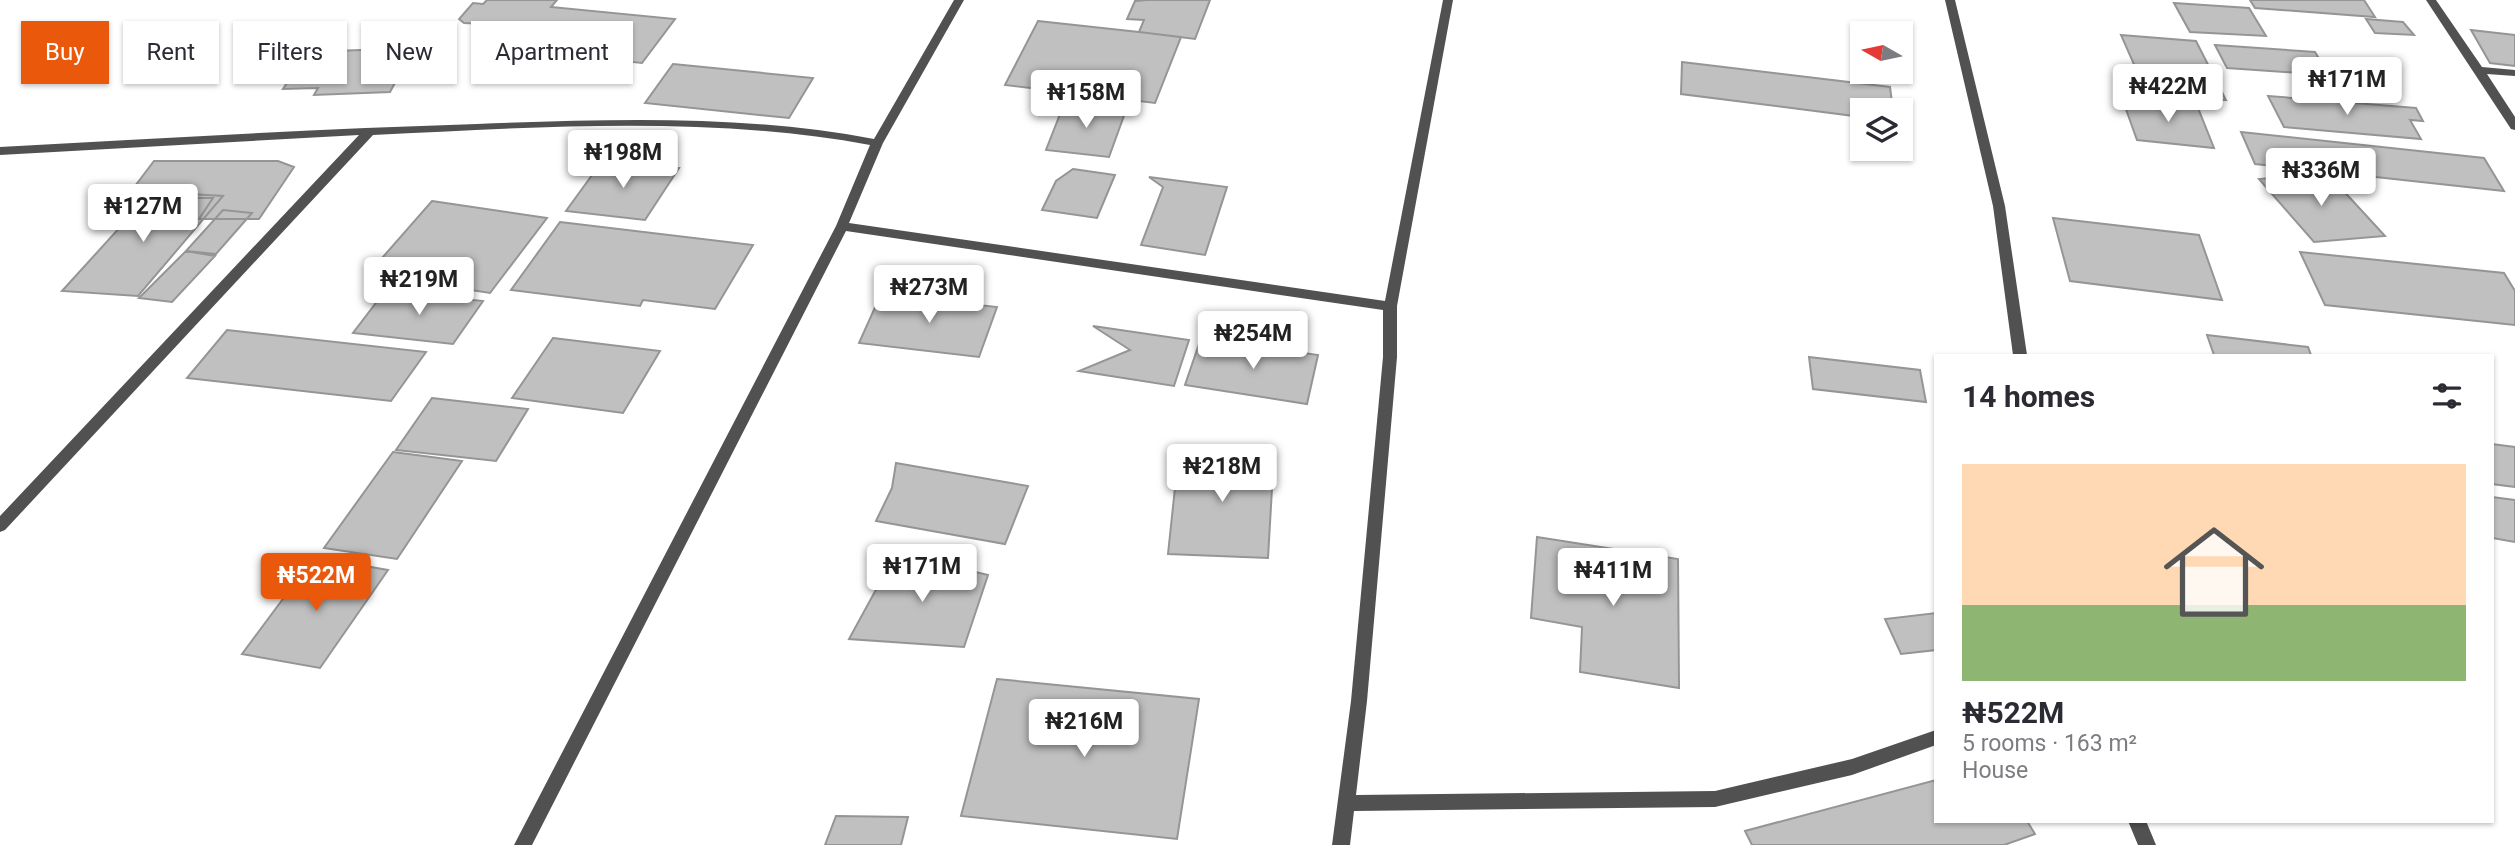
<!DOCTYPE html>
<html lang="en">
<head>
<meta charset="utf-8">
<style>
	body { margin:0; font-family:Roboto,sans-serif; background:#f7f7f7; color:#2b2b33; height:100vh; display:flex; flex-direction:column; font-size:26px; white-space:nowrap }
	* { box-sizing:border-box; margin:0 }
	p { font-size:23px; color:#7c7c81 }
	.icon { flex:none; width:38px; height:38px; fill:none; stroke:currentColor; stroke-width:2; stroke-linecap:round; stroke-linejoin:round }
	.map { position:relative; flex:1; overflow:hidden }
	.side { position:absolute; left:1934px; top:354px; width:560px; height:469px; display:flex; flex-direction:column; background:#fff; border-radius:0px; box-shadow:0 2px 5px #0004 }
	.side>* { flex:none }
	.hud { position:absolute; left:21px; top:21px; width:665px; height:63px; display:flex; gap:14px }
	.needle { width:46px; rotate:279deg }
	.controls { position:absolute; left:1850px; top:21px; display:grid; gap:14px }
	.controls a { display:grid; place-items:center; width:63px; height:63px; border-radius:0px; background:#fff; box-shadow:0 2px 5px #0004; font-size:35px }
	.price { position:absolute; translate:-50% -60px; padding:0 16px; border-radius:7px; background:#fff; color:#222; font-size:23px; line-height:46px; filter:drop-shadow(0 2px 4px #0008) }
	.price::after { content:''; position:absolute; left:50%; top:42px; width:21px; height:16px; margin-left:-10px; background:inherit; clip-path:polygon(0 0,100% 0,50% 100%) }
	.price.selected { background:#ea580c; color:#fff }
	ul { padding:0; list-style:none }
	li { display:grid; align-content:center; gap:14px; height:371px; padding:0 28px }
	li+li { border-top:2px solid #e1e1e2 }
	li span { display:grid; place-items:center; height:217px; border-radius:0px; color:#555 }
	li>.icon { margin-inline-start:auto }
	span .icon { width:126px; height:126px; fill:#fffc; stroke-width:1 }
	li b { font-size:30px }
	h2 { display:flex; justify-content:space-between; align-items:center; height:84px; padding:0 28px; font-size:30px }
	.chip { padding:0 24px; border-radius:0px; background:#fff; box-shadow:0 2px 5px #0004; font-size:24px; line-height:63px }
	.chip.selected { background:#ea580c; color:#fff }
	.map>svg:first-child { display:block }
	.building { fill:#c0c0c0; stroke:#959595; stroke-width:2 }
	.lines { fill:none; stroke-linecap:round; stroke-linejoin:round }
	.street { fill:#515151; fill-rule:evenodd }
</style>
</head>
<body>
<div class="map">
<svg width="2515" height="845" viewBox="0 0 2515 845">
	<rect width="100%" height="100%" fill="#fff"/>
	<!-- building -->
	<path class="building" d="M487,0H557L551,7L675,19L642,63L483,46L490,37L484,24L464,23L459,19L473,3L483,4Z
		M1147,0H1210L1195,39L1139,32L1144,20L1127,19L1135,1Z
		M2250,0H2364L2375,17L2255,8Z
		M2174,3L2249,8L2266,36L2190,32Z
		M2366,19L2403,22L2414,35L2375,33Z
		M1038,21L1139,32L1181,37L1155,103L1005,85Z
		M2471,30L2515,35V66L2490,63Z
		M2121,35L2196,41L2226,100L2147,94Z
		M2215,45L2315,52L2329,75L2227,68Z
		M414,48L390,92L314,95L318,88L283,89L307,52Z
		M1682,62L1890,87L1893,110H1862V117L1681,94Z
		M673,64L813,78L789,118L645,103Z
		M2268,96L2416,108L2423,121L2410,120L2421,139L2284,127Z
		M2123,101L2198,108L2214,148L2137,140Z
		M1064,104L1126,110L1109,157L1046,150Z
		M2241,132L2484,158L2504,191L2255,164Z
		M603,160L679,168L645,220L566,211Z
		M154,161H278L294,167L259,219H199L213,198H126Z
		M1073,169L1115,175L1097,218L1042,210L1056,181Z
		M2327,173L2385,236L2314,242L2259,179Z
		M1149,177L1227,187L1205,255L1141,245L1163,187Z
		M152,192L223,196L138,296L62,291Z
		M432,201L547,218L490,293L368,274Z
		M223,210L252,213L216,254L186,251Z
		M2053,218L2199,235L2222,300L2070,281Z
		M560,222L753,245L715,309L643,300L640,306L511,290Z
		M186,251L215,256L172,302L139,298Z
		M2300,252L2504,273L2515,291V325L2325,305Z
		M385,291L483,301L453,344L353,333Z
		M881,294L997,307L979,357L859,343Z
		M1093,326L1189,340L1174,386L1079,371L1130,350Z
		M227,330L426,352L391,401L187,378Z
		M2207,335L2308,347L2311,355H2214Z
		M553,338L660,351L623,413L512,398Z
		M1201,338L1318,355L1307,404L1185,385Z
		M1809,357L1920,370L1926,402L1813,389Z
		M432,398L528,409L496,461L396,450Z
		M2492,444L2515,447V487L2492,484Z
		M1179,450L1274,454L1268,558L1168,554Z
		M393,452L462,461L397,559L324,548Z
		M896,463L1028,486L1005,544L876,521L892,488Z
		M2492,497L2515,500V542L2492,538Z
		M1537,537L1678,559L1679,688L1580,672L1582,627L1531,618Z
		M896,553L988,575L964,647L849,639Z
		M314,557L388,570L320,668L242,654Z
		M1936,613V650L1901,654L1885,619Z
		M997,679L1199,699L1177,839L961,816Z
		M1936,780V821H2027L2035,834L2004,845H1752L1745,831Z
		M836,816L908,817L901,845H825Z"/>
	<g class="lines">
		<!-- street -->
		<path class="street" d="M954,0H964L883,143L849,223L1385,301L1443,0H1453L1397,306V357L1367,701L1356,795L1715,791L1852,759L1936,730V745L1852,775L1715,807L1354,811L1350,845H1332L1351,701L1383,357V310L846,231L532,845H514L836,226L870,145C707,115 538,127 373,135L5,530L0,532V516L359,135L0,155V147C159,138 318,129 477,124C610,119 742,114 874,139Z
			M1945,0H1955L2005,206L2027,355H2013L1993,206Z
			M2426,0H2436L2482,67L2515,70V76L2487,74L2515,117V130L2511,129Z
			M2128,821H2146L2156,845H2138Z"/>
	</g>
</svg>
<div class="controls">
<a><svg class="needle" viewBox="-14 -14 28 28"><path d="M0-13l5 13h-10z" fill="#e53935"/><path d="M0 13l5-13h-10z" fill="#7c7c81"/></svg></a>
<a><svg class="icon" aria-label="layers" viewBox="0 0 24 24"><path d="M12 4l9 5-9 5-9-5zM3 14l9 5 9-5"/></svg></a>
</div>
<b class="price" style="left:2347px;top:117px">₦171M</b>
<b class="price" style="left:2168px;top:124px">₦422M</b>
<b class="price" style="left:1086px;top:130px">₦158M</b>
<b class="price" style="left:623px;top:190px">₦198M</b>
<b class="price" style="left:2321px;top:208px">₦336M</b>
<b class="price" style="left:143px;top:244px">₦127M</b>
<b class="price" style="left:419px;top:317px">₦219M</b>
<b class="price" style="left:929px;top:325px">₦273M</b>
<b class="price" style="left:1253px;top:371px">₦254M</b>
<b class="price" style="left:1222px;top:504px">₦218M</b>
<b class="price" style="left:922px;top:604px">₦171M</b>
<b class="price" style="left:1613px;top:608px">₦411M</b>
<b class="price selected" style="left:316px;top:613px">₦522M</b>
<b class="price" style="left:1084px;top:759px">₦216M</b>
<div class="hud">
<a class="chip selected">Buy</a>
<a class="chip">Rent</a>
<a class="chip">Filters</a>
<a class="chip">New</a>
<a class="chip">Apartment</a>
</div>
<section class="side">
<h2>14 homes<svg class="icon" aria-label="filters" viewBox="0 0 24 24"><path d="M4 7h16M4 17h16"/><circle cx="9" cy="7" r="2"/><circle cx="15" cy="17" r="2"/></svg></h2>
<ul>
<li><span style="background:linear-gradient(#ffd9b3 65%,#8fb573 0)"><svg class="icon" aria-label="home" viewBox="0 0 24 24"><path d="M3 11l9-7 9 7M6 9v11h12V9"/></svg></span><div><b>₦522M</b><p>5 rooms · 163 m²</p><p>House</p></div></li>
</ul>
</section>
</div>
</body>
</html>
